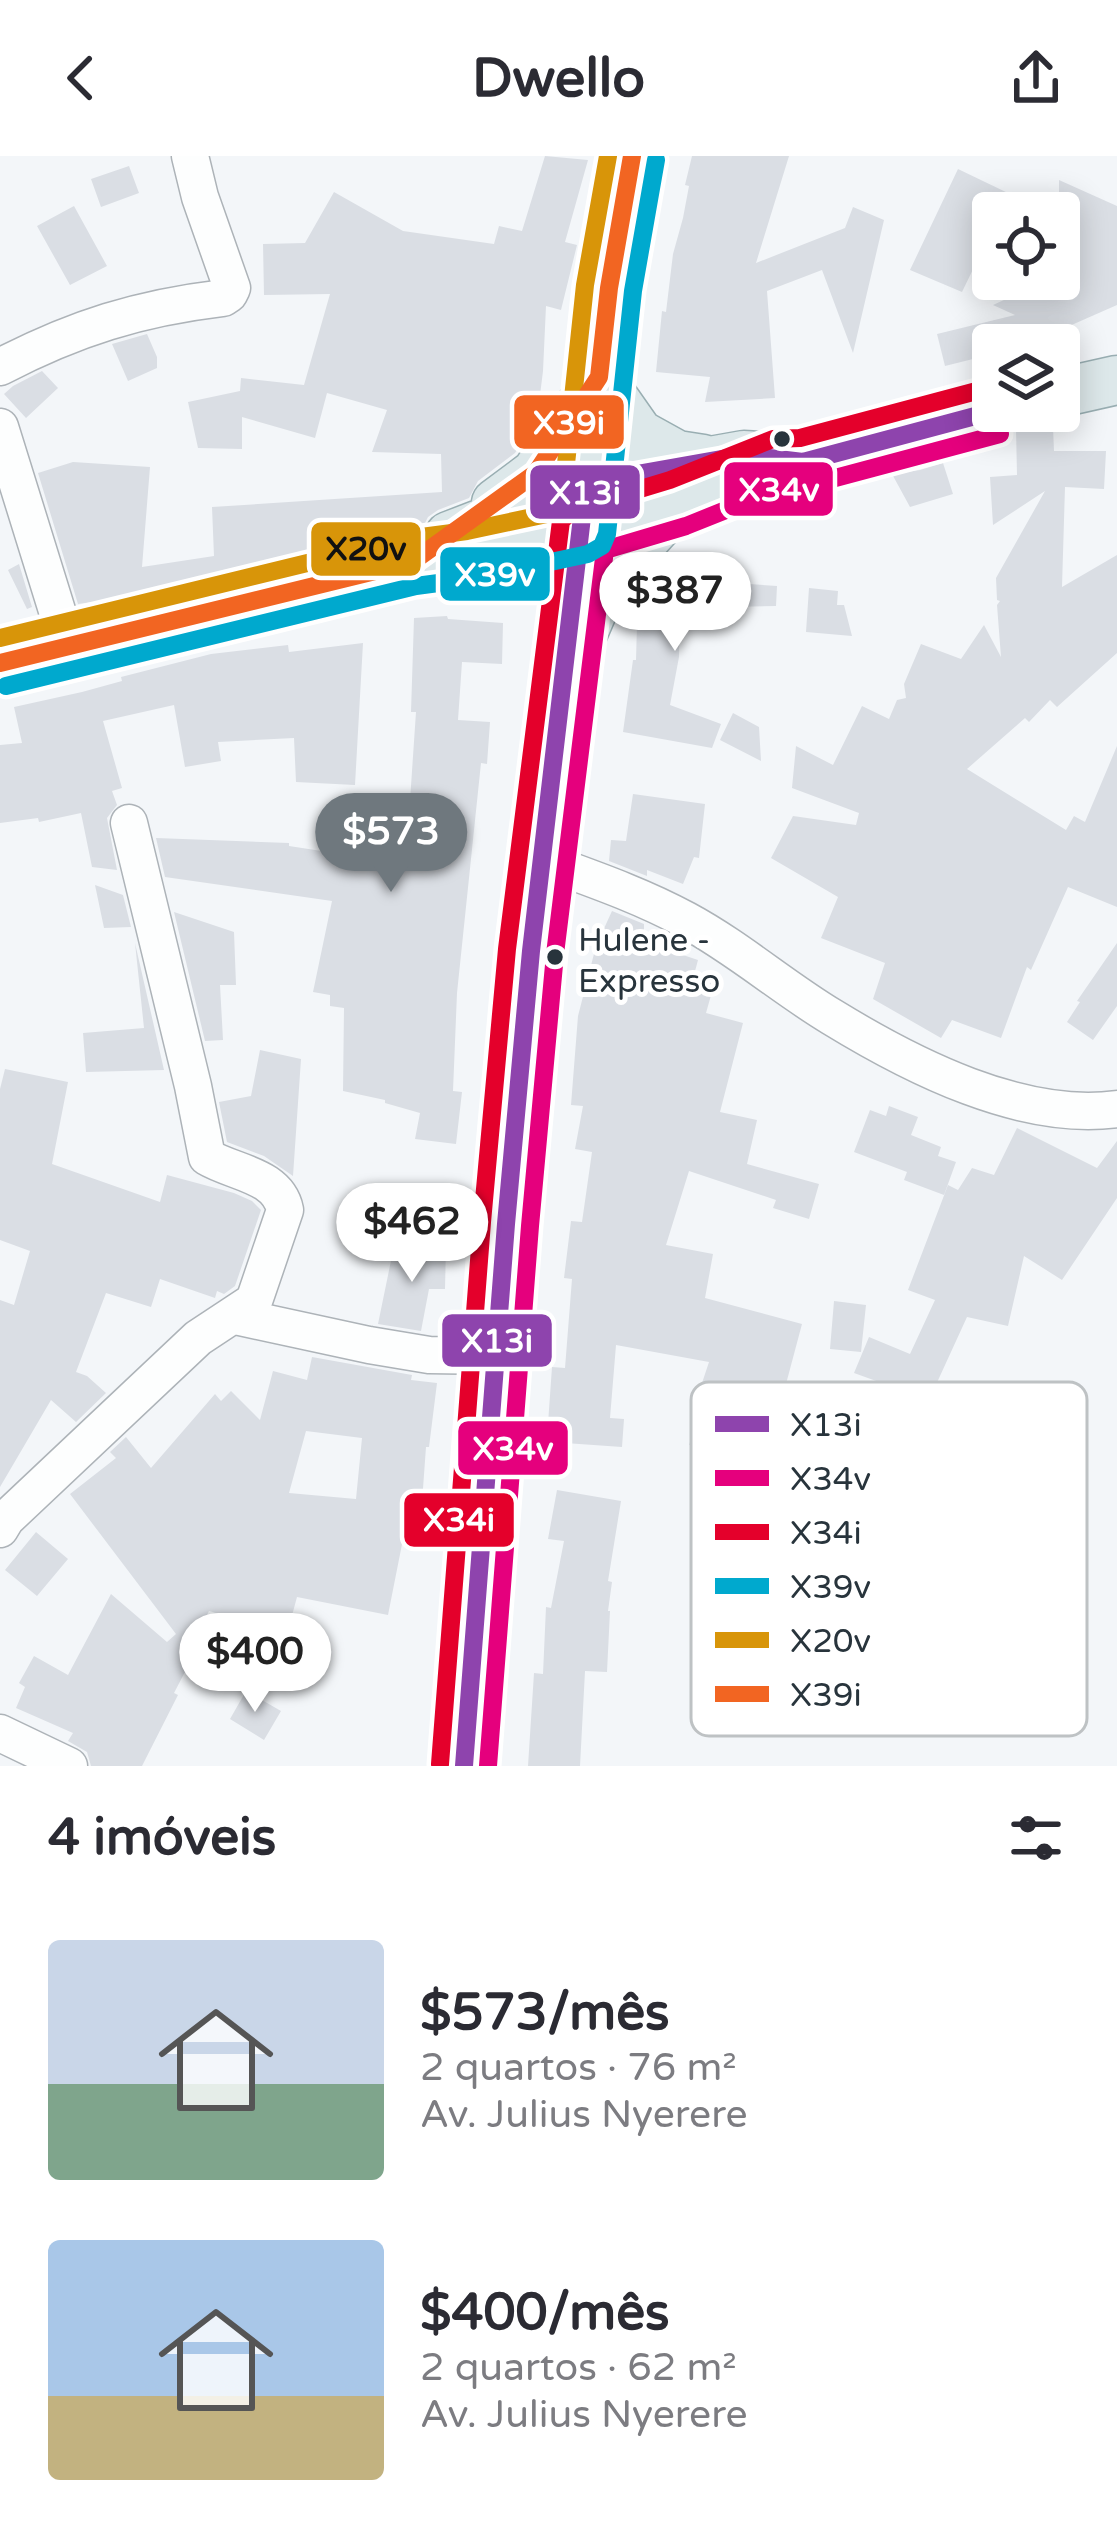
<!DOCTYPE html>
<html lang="pt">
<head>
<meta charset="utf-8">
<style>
	body { margin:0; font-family:"Varela Round",sans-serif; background:#f7f7f7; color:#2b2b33; height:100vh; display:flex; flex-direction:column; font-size:45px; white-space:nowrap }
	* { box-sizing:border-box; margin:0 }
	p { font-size:39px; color:#7c7c81 }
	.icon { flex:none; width:66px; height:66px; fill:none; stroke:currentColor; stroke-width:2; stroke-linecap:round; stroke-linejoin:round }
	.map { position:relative; height:1610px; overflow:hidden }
	.drawer { display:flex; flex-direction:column; background:#fff; flex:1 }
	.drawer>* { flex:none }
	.buttons { position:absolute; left:972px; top:36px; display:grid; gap:24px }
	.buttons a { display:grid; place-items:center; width:108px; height:108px; border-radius:12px; background:#fff; box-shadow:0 6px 30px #0003; font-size:60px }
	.price { position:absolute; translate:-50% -102px; padding:0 27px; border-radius:42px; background:#fff; color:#222; font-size:39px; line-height:78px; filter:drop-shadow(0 3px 6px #0008) }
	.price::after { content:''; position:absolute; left:50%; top:72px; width:36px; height:27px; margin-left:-18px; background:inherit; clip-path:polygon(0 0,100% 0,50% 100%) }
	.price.on { background:#6f787e; color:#fff }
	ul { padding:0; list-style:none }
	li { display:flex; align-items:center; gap:36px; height:300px; padding:0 48px }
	li span { display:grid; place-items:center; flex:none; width:336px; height:240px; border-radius:12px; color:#555 }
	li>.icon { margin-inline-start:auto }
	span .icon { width:144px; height:144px; fill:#fffc; stroke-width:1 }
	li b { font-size:51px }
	h2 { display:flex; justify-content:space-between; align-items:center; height:144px; padding:0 48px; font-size:51px }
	header { display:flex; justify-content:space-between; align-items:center; height:156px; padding:0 48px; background:#fff; font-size:54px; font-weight:800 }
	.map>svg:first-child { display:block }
	.building { fill:#dadee4; fill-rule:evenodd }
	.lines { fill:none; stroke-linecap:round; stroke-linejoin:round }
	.minor-casing { stroke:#adb3b8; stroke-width:39 }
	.major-casing { stroke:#99aeb2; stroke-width:51 }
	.minor { stroke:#fdfefe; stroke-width:36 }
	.major { stroke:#dde8ea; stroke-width:48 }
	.bus-1-casing { stroke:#fff; stroke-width:27 }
	.bus-2-casing { stroke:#fff; stroke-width:27 }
	.bus-3-casing { stroke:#fff; stroke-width:27 }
	.bus-4-casing { stroke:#fff; stroke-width:27 }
	.bus-5-casing { stroke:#fff; stroke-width:27 }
	.bus-6-casing { stroke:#fff; stroke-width:27 }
	.bus-1 { stroke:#8e44ad; stroke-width:18 }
	.bus-2 { stroke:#e5007d; stroke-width:18 }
	.bus-3 { stroke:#e4002b; stroke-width:18 }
	.bus-4 { stroke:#00a9ce; stroke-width:18 }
	.bus-5 { stroke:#d89509; stroke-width:18 }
	.bus-6 { stroke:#f26522; stroke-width:18 }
	.bus-dot { fill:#28343c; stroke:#fff; stroke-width:4.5 }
	.labels { text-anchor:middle; stroke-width:10; stroke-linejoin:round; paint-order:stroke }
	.bus-label { font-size:33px; fill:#28343c; stroke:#fff; text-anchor:start }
	.key { fill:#fff; stroke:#bec2c4; stroke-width:3 }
	.key-label { font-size:33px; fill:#28343c }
	.line-badge { stroke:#fff; stroke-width:4.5 }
	.badge-label { font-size:33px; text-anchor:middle; font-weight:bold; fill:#fff }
	.pale-badge-label { font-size:33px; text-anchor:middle; font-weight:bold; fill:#111 }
</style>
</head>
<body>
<header><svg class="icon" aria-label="back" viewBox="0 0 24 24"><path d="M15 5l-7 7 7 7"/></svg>Dwello<svg class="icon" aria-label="share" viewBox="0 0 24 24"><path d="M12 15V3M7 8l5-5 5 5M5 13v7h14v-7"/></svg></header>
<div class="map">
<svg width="1117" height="1610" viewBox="0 0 1117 1610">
	<rect width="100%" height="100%" fill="#f3f6f9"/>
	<!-- building -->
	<path class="building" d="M545,0L588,4L565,86L577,89L561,154L546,150L543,215L537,263L515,297L478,325L469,342L438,354L428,361L424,369L355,388V391L274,410L249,412V416L93,455L92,446L78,448L38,317L73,306L150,311L142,411L214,400L212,351L442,336L441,298L372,296L387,254L327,237L315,282L242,261V293L198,292L188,246L240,235L241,222L304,229L330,138L264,139L263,88L305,87L334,36L403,75L494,88L499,70L522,75Z
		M692,0H789L756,107L845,72L853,51L884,64L853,197L822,114L767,135L775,242L705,246L710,221L656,216L662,155L666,156L673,98L683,62L689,30L685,29Z
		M129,10L139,37L101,51L91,23Z
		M958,13L1010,38L1001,57H993V72L962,136L910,114Z
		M1059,24L1117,50V149L1026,189H993V198L945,210L937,178L1015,159L993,149L1050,123H1059Z
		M74,50L107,110L70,129L37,70Z
		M147,178L157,201V212L128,225L112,188Z
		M42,215L58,232L26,262L4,238L13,230Z
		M1053,271L1054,295H1106L1104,333L1065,331L1062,431L1117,399V497L1057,551L1050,544L1029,566L1025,562L967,613L1066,674L1074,660L1085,666L1117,590V751L1068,731L1031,814L1027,811L1001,882L952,864L941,882L873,843L885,807L821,782L838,741L771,702L793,660L856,669L859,657L792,632L796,590L833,609L862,550L889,563L897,544L906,542L904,528L921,488L961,503L984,469L1001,501L997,449L1000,445L997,444L996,422L1045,335L993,369L990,321L1017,319L1016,273Z
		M943,307L953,338L910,351L892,318L920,314Z
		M19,408L32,451L27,453L8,414Z
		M649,421L777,430L776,450L680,452L679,501L670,549L721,568L712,592L623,576L633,504H636L638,433Z
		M809,432L838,435L837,449H844L852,480L806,476Z
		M447,460L448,463L503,467L502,508L462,506L458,564L490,566L487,608L481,607L457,837L453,935L462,936L456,988L415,983L420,957L385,947V944L343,935L344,852L330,850V839L313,836L332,745L165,721L156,682L289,687V690L354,700V688L407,689L416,556H411L414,462Z
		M363,487L355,629L296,626L294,582L218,586L221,605L185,611L174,549L103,565L122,632L112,635L117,649L107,662L117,714L92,711L81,657L39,666L38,662L0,667V589L22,587L14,551L82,536L122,525L121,521L211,498L288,489L289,496Z
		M733,557L759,571L761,605L720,584Z
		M633,638L705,648L699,702L694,701L683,728L647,714V720L609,705L611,684L626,685Z
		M95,729L123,739L131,771L104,772Z
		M612,755L644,768V777L685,789L683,799L698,804L694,819L715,825L706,857L743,867L720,956L757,964L747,1008L819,1028L809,1063L773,1052L776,1044L689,1015L666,1089L713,1098L705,1142L802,1168L778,1258L874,1266L877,1294L769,1284L768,1294L689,1289L699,1259L692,1257L709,1206L616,1189L610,1262L624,1263L622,1291L565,1287V1284L547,1282L552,1211L565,1212L572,1123L564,1122L571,1065L582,1066L592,996L575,993L583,950L571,949L578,860L596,790Z
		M174,756L234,776L236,829H220L223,884L205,885Z
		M135,787L164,914L86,916L83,877L144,872Z
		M1117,787V850L1093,884L1067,866L1080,846L1077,845Z
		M260,894L301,903L293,1020L264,1000L227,986L219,946L251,940Z
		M5,913L68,926L52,1008L160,1046L167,1019L234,1037L252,1045L261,1054L235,1130L224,1138L217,1135L215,1142L160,1123L151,1151L106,1137L76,1216L87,1220L106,1237L76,1266L51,1244L0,1331V1144L14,1149L30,1095L0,1084V933Z
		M889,950L918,961L911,979L941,991L938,1000L956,1006L944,1039L904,1024L907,1016L854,996L870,954L886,960Z
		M1017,972L1097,1012L1117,985V1042L1062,1124L1024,1100L1008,1170L967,1161L929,1244L854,1217L869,1181L910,1198L935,1144L908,1134L948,1029L958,1034L972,1012L994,1019Z
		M394,1090H446L445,1133H429L421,1175L378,1168Z
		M834,1145L866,1149L861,1196L830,1193Z
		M312,1201L412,1219L411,1224L437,1227L429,1291H426L420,1374L405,1373L388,1459L297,1441L287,1478L209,1455L182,1510L187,1512L174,1537L178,1539L142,1610H91L87,1596L68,1585L73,1577L16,1552L25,1531L19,1527L34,1500L68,1519L111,1438L167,1486L176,1478L70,1338L116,1302L110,1296L126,1281L151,1312L215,1238L221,1245L231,1235L260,1264L273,1215L307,1224ZM306,1275L362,1282L356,1343L289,1337Z
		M557,1334L621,1345L608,1425L612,1426L608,1455H610L607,1516L585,1515L580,1610H528L534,1517L543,1518L546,1451L551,1452L564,1385L548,1383Z
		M36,1376L68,1403L37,1440L5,1414Z
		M246,1535L281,1555L264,1584L230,1563Z"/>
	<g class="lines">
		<!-- minor casing -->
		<g class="minor-casing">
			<path id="minor" d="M0,211C75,172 139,152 223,142L229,138L232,132L200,41L190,0
				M0,271L68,490
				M541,704C590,722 640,739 686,764C738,792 782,831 832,861C912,910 1022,966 1117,953
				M235,1160L369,1189L429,1199L496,1200
				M0,1373L6,1363L198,1182L254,1145L285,1054C278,1019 234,1017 207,1001L193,930L129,667
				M0,1577L69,1610"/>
		</g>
		<!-- major casing -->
		<g class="major-casing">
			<path id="major" d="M599,221L639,278L677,299L703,303
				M1059,237L1117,224
				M496,347L536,317L592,232
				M449,380L586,327L744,299C765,299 783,306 803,306L994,255
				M583,477L604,428L675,350
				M0,507L412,406C453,403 492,394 532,386C617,367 703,343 781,306
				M464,1610L506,1068L531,795L583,375L609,132L632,0"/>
		</g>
		<!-- minor -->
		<use href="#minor" class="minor"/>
		<!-- major -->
		<use href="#major" class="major"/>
		<!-- bus-1 casing -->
		<g class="bus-1-casing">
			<path id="bus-1" d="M464,1610L506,1068L531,795L586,327L744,299L803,306L994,255"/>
		</g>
		<!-- bus-2 casing -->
		<g class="bus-2-casing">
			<path id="bus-2" d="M488,1610L530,1070L555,798L605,394L686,370L786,330L809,329L1000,278"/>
		</g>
		<!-- bus-3 casing -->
		<g class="bus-3-casing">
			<path id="bus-3" d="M440,1608L482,1066L507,793L561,365L574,353L670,324L773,283L800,282L988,232"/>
		</g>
		<!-- bus-4 casing -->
		<g class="bus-4-casing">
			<path id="bus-4" d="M6,530L416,430L476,422L588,398L602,390L607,378L633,135L656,4"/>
		</g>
		<!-- bus-5 casing -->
		<g class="bus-5-casing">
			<path id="bus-5" d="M0,482L406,383L467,375L561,355L585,129L608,0"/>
		</g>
		<!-- bus-6 casing -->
		<g class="bus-6-casing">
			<path id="bus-6" d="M0,507L412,406L536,317L599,221L609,132L632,0"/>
		</g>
		<!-- bus-1 -->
		<use href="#bus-1" class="bus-1"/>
		<!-- bus-2 -->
		<use href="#bus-2" class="bus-2"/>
		<!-- bus-3 -->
		<use href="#bus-3" class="bus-3"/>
		<!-- bus-4 -->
		<use href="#bus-4" class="bus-4"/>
		<!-- bus-5 -->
		<use href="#bus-5" class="bus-5"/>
		<!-- bus-6 -->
		<use href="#bus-6" class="bus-6"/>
	</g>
	<!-- markers -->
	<g class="bus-dot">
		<circle cx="782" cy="283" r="10"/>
		<circle cx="555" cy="801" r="10"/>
	</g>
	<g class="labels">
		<!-- bus labels -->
		<g class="bus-label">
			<text x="578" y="795">Hulene -<tspan x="578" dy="41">Expresso</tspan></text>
		</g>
	</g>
	<!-- legend -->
	<rect x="691" y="1226" width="396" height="354" rx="18" class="key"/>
	<rect x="715" y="1260" width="54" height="16" fill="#8e44ad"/>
	<rect x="715" y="1314" width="54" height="16" fill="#e5007d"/>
	<rect x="715" y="1368" width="54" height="16" fill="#e4002b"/>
	<rect x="715" y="1422" width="54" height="16" fill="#00a9ce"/>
	<rect x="715" y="1476" width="54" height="16" fill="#d89509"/>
	<rect x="715" y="1530" width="54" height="16" fill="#f26522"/>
	<g class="key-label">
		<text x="790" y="1280">X13i</text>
		<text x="790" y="1334">X34v</text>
		<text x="790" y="1388">X34i</text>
		<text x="790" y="1442">X39v</text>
		<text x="790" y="1496">X20v</text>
		<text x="790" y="1550">X39i</text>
	</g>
	<g class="line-badge">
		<rect x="512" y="237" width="114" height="58" rx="12" fill="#f26522"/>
		<rect x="722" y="304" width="113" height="58" rx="12" fill="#e5007d"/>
		<rect x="528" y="307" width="114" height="58" rx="12" fill="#8e44ad"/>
		<rect x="309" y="364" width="114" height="58" rx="12" fill="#d89509"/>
		<rect x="438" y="389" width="114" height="58" rx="12" fill="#00a9ce"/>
		<rect x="440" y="1156" width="114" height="57" rx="12" fill="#8e44ad"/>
		<rect x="456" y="1263" width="114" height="58" rx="12" fill="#e5007d"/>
		<rect x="402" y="1335" width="114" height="58" rx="12" fill="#e4002b"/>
	</g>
	<g class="badge-label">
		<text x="569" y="278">X39i</text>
		<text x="779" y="345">X34v</text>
		<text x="585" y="348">X13i</text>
		<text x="495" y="430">X39v</text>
		<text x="497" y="1196">X13i</text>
		<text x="513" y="1304">X34v</text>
		<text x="459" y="1375">X34i</text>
	</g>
	<g class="pale-badge-label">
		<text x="366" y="404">X20v</text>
	</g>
</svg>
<div class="buttons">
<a><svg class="icon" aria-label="locate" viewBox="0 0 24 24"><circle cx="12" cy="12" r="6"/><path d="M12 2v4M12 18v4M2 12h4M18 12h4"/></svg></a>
<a><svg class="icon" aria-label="layers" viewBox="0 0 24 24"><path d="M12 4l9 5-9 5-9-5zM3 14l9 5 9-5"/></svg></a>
</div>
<b class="price" style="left:675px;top:498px">$387</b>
<b class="price on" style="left:391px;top:739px">$573</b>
<b class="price" style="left:412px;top:1129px">$462</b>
<b class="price" style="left:255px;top:1559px">$400</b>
</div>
<section class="drawer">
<h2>4 imóveis<svg class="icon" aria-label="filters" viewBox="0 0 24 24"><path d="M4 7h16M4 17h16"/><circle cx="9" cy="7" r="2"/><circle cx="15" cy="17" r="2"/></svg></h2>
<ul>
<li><span style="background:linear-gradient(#c9d6e8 60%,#7fa58c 0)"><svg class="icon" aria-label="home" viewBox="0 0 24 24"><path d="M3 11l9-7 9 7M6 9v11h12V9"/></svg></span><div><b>$573/mês</b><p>2 quartos · 76 m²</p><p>Av. Julius Nyerere</p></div></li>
<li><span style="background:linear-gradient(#a9c7e8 65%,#c2b280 0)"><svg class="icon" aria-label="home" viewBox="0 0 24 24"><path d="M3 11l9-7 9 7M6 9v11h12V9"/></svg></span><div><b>$400/mês</b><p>2 quartos · 62 m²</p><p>Av. Julius Nyerere</p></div></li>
</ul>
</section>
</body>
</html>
